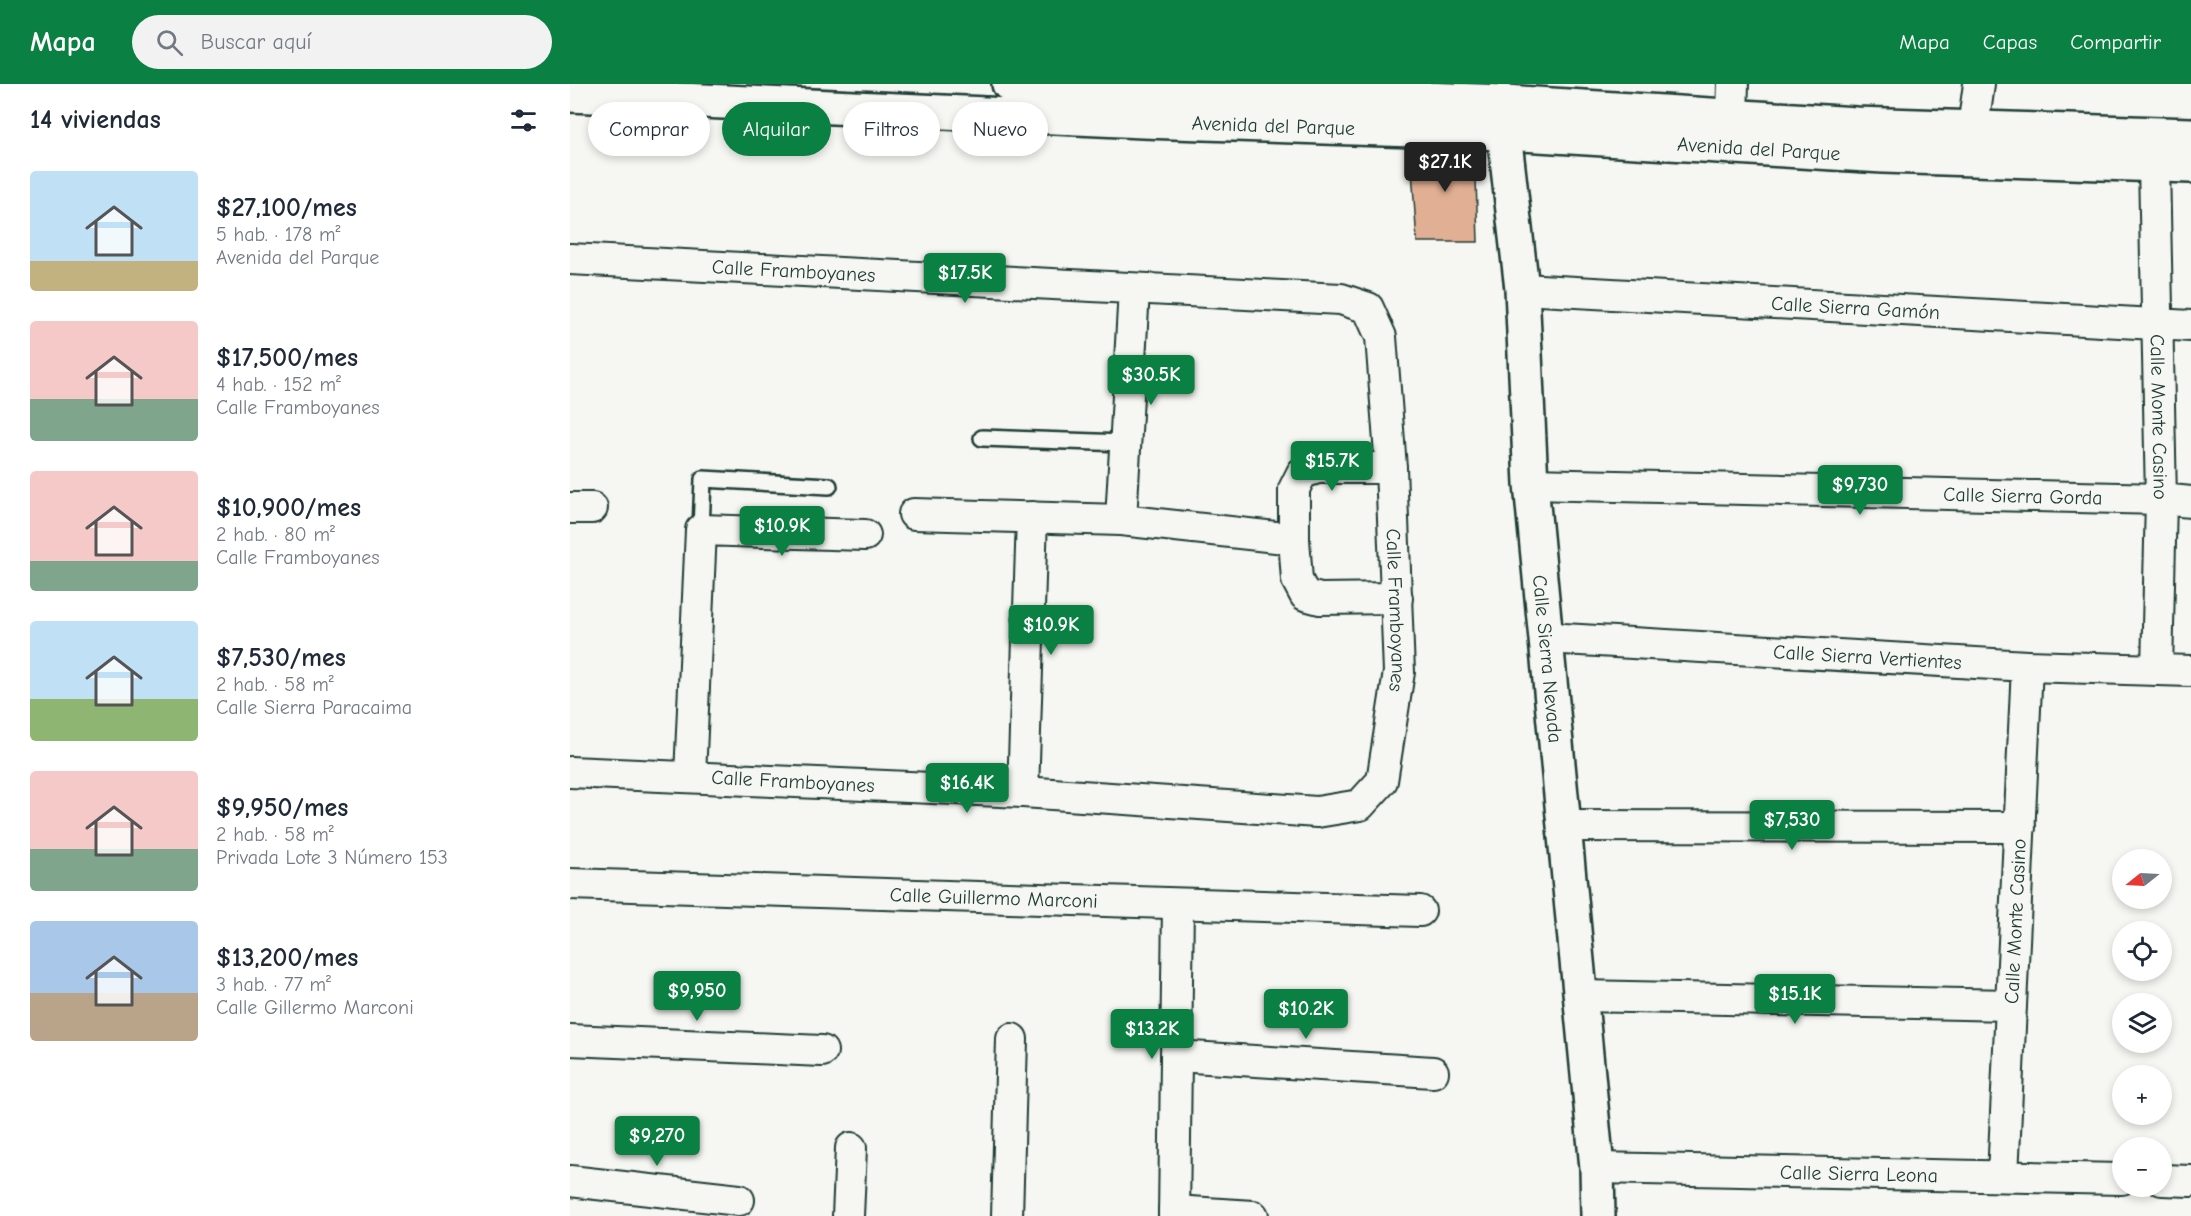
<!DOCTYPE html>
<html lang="es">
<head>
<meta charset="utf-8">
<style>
	body { margin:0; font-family:"Comic Neue",sans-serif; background:#f2f2f3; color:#1f2937; height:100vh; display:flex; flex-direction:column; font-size:22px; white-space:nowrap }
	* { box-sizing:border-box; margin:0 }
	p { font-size:20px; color:#747a83 }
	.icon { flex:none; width:33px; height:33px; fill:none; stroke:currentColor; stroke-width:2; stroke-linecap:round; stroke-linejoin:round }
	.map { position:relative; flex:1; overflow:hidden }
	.side { display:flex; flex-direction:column; background:#fff; width:570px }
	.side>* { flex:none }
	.banner { position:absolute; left:18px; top:18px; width:570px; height:54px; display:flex; gap:12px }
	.needle { width:39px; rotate:252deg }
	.tools { position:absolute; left:1542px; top:765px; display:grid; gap:12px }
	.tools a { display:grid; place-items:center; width:60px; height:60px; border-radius:50%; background:#fff; box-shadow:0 3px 9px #0003; font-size:30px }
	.price { position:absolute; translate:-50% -51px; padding:0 14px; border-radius:6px; background:#0b8043; color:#fff; font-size:20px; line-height:39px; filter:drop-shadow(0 2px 3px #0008) }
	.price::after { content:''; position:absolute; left:50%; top:36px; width:18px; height:14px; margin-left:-9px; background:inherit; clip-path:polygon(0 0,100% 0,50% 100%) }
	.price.current { background:#222; color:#fff }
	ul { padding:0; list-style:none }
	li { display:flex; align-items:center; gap:18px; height:150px; padding:0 30px }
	li span { display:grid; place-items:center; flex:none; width:168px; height:120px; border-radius:6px; color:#555 }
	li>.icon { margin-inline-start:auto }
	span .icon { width:72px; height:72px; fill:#fffc; stroke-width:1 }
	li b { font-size:26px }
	h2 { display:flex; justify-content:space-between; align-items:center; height:72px; padding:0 30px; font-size:26px }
	.chip { padding:0 21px; border-radius:27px; background:#fff; box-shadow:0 3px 9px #0003; font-size:21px; line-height:54px }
	.chip.current { background:#0b8043; color:#fff }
	header { display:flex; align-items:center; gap:36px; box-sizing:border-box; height:84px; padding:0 30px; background:#0b8043; color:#fff }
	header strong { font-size:28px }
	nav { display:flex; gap:33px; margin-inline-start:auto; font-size:21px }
	.search { width:420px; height:54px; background:#f2f2f3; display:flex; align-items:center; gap:15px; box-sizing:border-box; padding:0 21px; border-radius:33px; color:#747a83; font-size:22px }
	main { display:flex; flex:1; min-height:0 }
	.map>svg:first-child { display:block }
	.building { fill:#e1af93; stroke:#1f3d34; stroke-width:1.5 }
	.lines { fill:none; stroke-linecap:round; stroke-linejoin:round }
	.lane-casing { stroke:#1f3d34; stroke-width:20 }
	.street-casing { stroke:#1f3d34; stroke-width:34 }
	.secondary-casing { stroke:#1f3d34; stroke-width:38 }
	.lane { stroke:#f6f6f2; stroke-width:15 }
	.street { stroke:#f6f6f2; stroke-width:30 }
	.secondary { stroke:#f6f6f2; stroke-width:33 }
	.labels { text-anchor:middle; stroke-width:5; stroke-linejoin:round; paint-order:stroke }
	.street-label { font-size:20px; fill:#1f3d34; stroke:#f6f6f2 }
</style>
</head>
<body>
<header>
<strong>Mapa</strong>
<div class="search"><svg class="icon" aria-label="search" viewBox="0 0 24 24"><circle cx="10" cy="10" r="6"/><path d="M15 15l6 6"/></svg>Buscar aquí</div>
<nav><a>Mapa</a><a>Capas</a><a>Compartir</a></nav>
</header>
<main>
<section class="side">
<h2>14 viviendas<svg class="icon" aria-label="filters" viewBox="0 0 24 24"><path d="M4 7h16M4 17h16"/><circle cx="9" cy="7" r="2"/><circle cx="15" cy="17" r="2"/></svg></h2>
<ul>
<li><span style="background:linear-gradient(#bfe0f5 75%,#c2b280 0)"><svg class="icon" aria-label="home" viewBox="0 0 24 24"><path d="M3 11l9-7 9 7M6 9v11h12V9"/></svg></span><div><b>$27,100/mes</b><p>5 hab. · 178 m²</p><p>Avenida del Parque</p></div></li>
<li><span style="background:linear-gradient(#f6c9c9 65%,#7fa58c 0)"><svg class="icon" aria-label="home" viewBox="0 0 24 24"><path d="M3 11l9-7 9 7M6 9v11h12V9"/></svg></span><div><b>$17,500/mes</b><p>4 hab. · 152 m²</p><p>Calle Framboyanes</p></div></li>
<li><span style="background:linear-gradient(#f6c9c9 75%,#7fa58c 0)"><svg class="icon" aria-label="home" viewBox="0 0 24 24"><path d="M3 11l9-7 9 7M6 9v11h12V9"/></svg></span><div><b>$10,900/mes</b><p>2 hab. · 80 m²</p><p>Calle Framboyanes</p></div></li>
<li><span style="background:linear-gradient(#bfe0f5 65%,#8fb573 0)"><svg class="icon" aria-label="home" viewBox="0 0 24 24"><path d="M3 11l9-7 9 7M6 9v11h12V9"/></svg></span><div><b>$7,530/mes</b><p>2 hab. · 58 m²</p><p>Calle Sierra Paracaima</p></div></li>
<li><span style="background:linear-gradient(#f6c9c9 65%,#7fa58c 0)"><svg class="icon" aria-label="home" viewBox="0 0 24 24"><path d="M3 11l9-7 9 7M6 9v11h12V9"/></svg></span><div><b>$9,950/mes</b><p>2 hab. · 58 m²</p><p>Privada Lote 3 Número 153</p></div></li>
<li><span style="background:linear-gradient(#a9c7e8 60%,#b9a48a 0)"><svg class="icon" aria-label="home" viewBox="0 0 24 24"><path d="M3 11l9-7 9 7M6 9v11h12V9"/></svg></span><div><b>$13,200/mes</b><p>3 hab. · 77 m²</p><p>Calle Gillermo Marconi</p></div></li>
</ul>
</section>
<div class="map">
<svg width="1621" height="1132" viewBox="0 0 1621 1132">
	<rect width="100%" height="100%" fill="#f6f6f2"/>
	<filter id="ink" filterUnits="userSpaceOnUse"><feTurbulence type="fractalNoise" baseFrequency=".0167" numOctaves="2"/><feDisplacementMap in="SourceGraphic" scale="12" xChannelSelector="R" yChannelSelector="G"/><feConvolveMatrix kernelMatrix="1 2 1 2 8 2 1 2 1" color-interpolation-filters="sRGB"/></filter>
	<g filter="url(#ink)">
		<!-- building -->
		<path class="building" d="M840,58L905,63L908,158H847Z"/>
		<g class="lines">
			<!-- lane casing -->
			<g class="lane-casing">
				<path id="lane" d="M412,354L555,359
					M131,446L133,395L259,402"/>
			</g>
			<!-- street casing -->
			<g class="street-casing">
				<g id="street">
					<path d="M1162,31L1163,0"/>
					<path d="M1403,44L1409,0"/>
					<path id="s1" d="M1584,81L1591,415L1587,586"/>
					<path id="s2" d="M0,175L771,215L798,224L811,253L821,384L829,588L812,697L790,721L747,728L453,708L0,688"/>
					<path id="s3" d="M952,205L1621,242"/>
					<path id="s4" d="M961,400L1591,415L1621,418"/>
					<path d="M0,424H22"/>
					<path d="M344,430L551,436L724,455L727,496L735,511L750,515L827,514"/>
					<path d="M551,436L564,206"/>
					<path d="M724,455V405L732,389L748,384H821"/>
					<path id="s5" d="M976,554L1457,582L1621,587"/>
					<path d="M120,692L131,446L295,451"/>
					<path d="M453,708L462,433"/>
					<path d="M994,742L1450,743"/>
					<path id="s6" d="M0,800L850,827"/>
					<path d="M1011,912L1441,921"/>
					<path d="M0,956L252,967"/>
					<path d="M606,972L863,988"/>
					<path id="s7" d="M1027,1084L1552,1095"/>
					<path id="s8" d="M1433,1092L1457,582"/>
					<path d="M1592,1096L1621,1097"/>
					<path d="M0,1097L169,1116"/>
					<path d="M604,1127L683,1132"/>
					<path d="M278,1132L281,1064"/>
					<path d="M437,1132L442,955"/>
					<path d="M604,1132L608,820"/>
				</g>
			</g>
			<!-- secondary casing -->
			<g class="secondary-casing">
				<g id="secondary">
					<path d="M439,0L936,18L1286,40L1621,51"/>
					<path id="s9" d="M0,11L573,37L934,49L1313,72L1621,82"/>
					<path id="s10" d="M936,28L934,49L952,205L961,400L1027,1084L1028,1132"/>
				</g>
			</g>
			<!-- lane -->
			<use href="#lane" class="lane"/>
			<!-- street -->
			<use href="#street" class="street"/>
			<!-- secondary -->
			<use href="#secondary" class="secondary"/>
		</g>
	</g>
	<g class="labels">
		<!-- street labels -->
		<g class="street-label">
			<text dy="7" stroke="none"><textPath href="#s9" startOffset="704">Avenida del Parque</textPath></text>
			<text dy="7" stroke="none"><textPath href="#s9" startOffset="1190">Avenida del Parque</textPath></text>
			<text dy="7" stroke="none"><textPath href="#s2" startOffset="224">Calle Framboyanes</textPath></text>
			<text dy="7" stroke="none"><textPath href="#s3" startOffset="334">Calle Sierra Gamón</textPath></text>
			<text dy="7" stroke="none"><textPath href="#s1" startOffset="252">Calle Monte Casino</textPath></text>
			<text dy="7" stroke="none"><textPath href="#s4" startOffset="492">Calle Sierra Gorda</textPath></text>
			<text dy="7" stroke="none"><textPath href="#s2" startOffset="1106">Calle Framboyanes</textPath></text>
			<text dy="7" stroke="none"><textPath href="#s5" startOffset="322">Calle Sierra Vertientes</textPath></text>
			<text dy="7" stroke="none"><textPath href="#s10" startOffset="549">Calle Sierra Nevada</textPath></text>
			<text transform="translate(223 697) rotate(3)" y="7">Calle Framboyanes</text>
			<text dy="7" stroke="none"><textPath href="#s6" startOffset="424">Calle Guillermo Marconi</textPath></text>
			<text dy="7" stroke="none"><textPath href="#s8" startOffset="255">Calle Monte Casino</textPath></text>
			<text dy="7" stroke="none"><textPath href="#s7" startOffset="262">Calle Sierra Leona</textPath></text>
		</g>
	</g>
</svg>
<div class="tools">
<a><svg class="needle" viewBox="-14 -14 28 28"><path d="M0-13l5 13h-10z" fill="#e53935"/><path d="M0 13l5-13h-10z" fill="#747a83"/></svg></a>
<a><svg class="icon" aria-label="locate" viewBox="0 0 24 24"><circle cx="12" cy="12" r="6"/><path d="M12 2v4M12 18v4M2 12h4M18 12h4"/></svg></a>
<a><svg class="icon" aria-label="layers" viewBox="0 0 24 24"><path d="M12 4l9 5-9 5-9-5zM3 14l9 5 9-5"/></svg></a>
<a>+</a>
<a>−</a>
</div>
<b class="price current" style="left:875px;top:109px">$27.1K</b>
<b class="price" style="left:395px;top:220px">$17.5K</b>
<b class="price" style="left:581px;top:322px">$30.5K</b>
<b class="price" style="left:762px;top:408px">$15.7K</b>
<b class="price" style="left:1290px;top:432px">$9,730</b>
<b class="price" style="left:212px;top:473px">$10.9K</b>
<b class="price" style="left:481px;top:572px">$10.9K</b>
<b class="price" style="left:397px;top:730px">$16.4K</b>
<b class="price" style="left:1222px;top:767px">$7,530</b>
<b class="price" style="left:127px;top:938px">$9,950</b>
<b class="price" style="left:1225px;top:941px">$15.1K</b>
<b class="price" style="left:736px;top:956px">$10.2K</b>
<b class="price" style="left:582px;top:976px">$13.2K</b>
<b class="price" style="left:87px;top:1083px">$9,270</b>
<div class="banner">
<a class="chip">Comprar</a>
<a class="chip current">Alquilar</a>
<a class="chip">Filtros</a>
<a class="chip">Nuevo</a>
</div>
</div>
</main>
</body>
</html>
